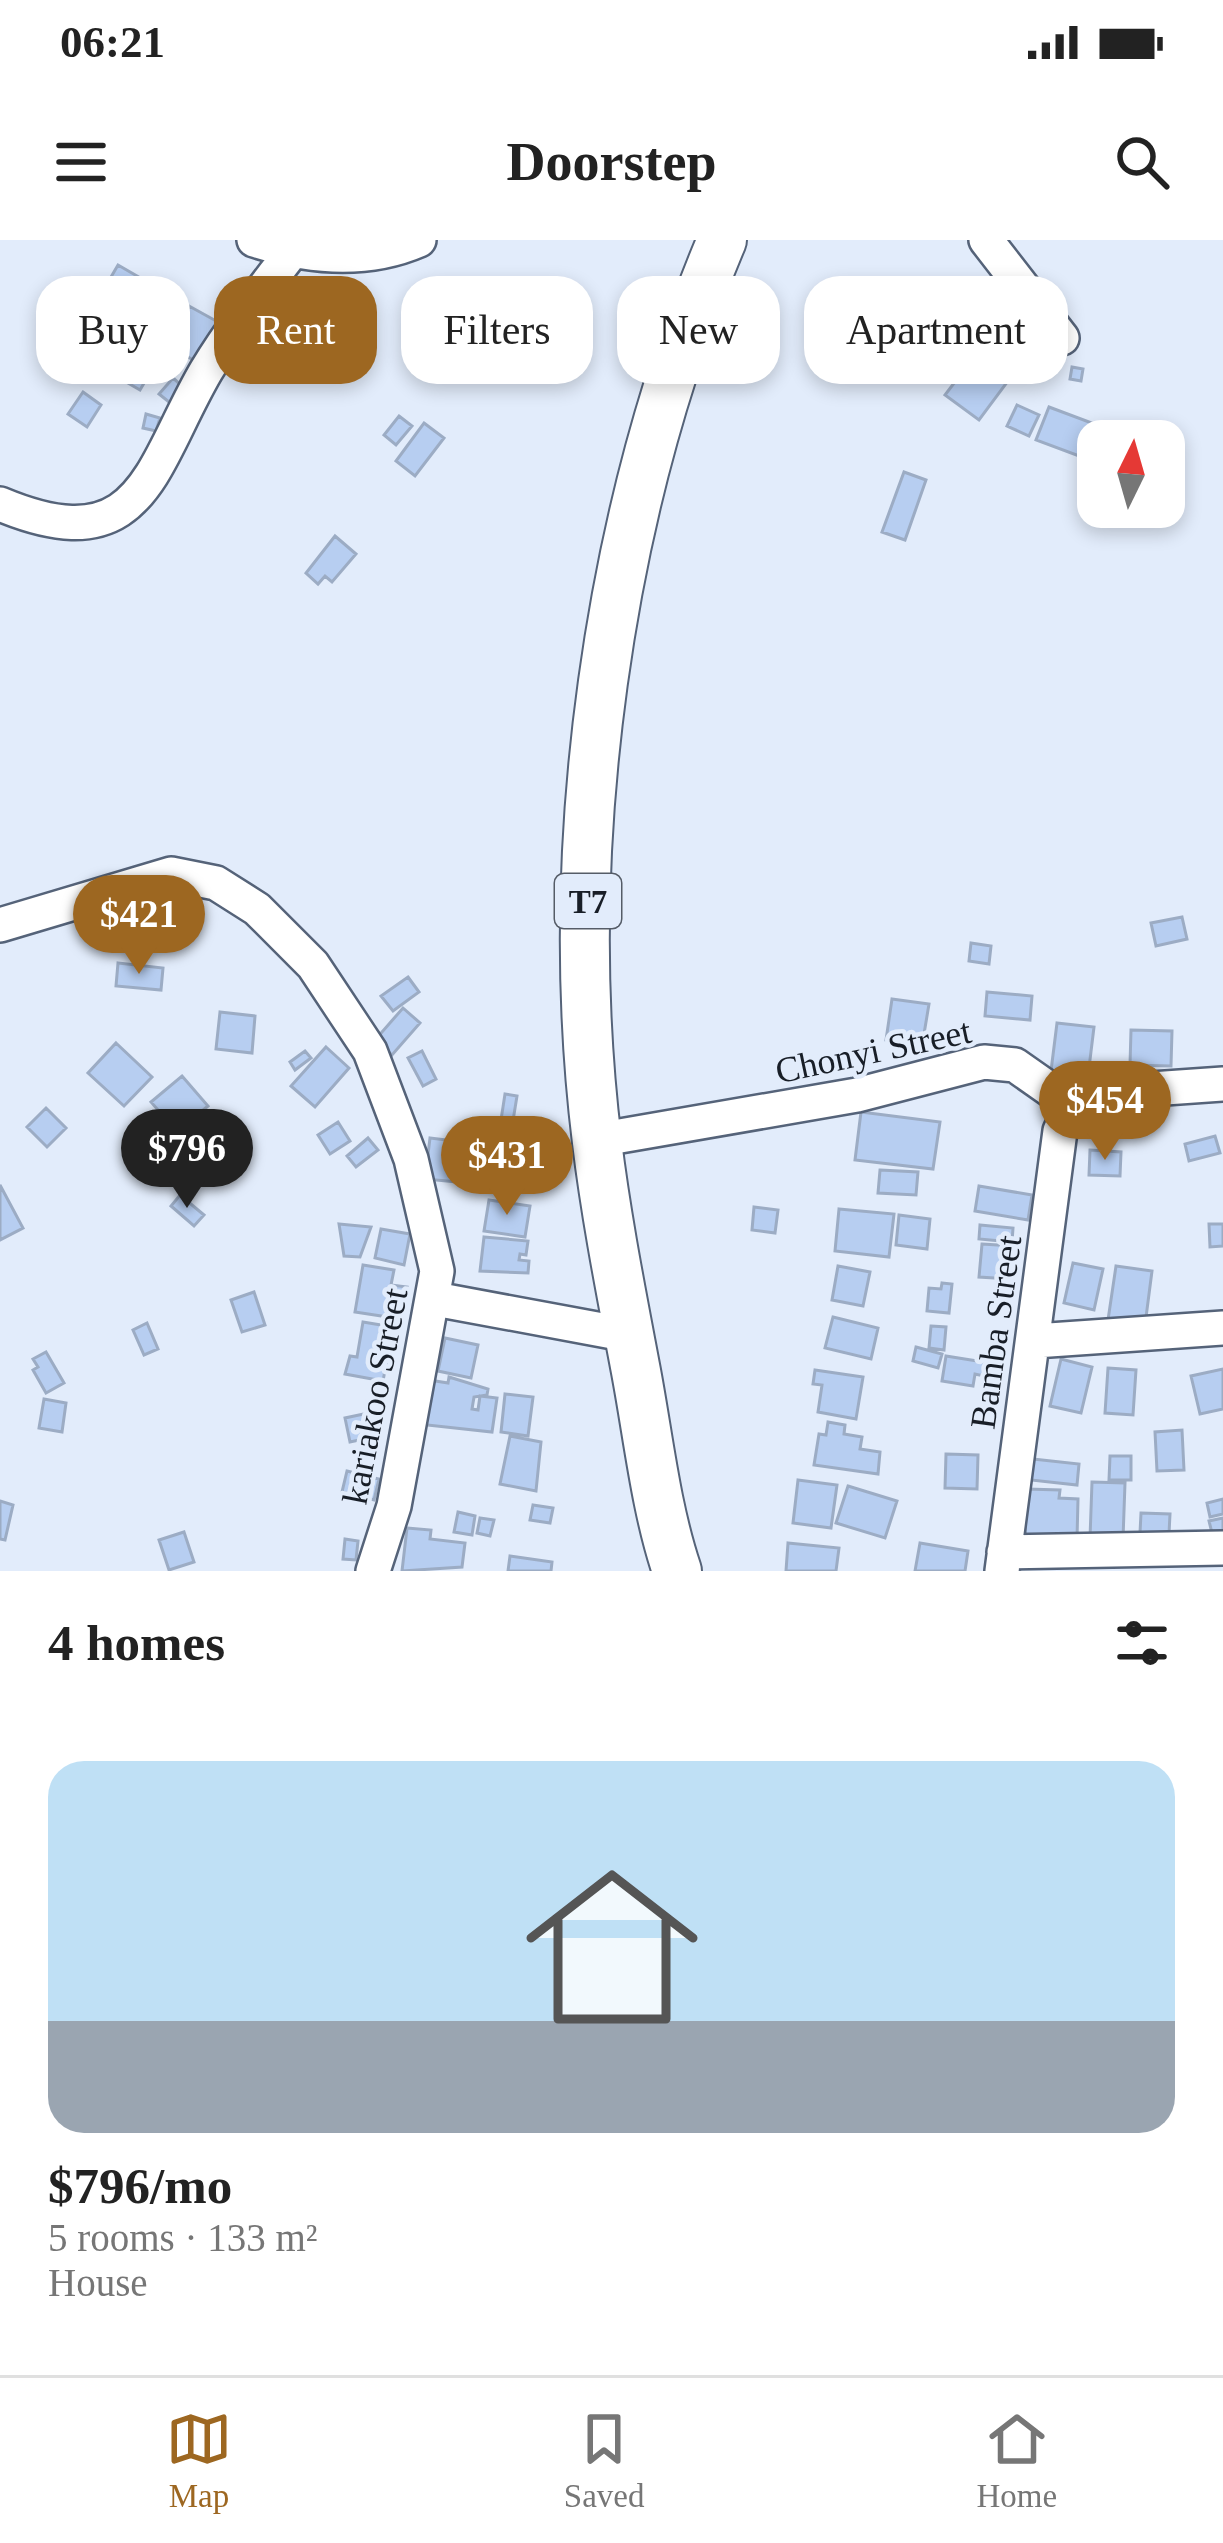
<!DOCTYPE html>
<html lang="en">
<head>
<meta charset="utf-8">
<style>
	body { margin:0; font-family:Georgia,serif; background:#f2f2f2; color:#222; height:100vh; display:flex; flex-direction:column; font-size:45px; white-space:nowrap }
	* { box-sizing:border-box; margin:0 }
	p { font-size:39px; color:#767676 }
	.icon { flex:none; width:66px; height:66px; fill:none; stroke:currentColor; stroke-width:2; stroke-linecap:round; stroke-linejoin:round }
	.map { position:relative; height:1331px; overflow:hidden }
	.drawer { display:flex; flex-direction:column; background:#fff; flex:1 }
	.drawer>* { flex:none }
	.guide { position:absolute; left:36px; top:36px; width:1152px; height:108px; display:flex; gap:24px }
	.needle { width:78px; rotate:5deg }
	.controls { position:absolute; left:1077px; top:180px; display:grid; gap:24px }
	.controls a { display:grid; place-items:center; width:108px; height:108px; border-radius:24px; background:#fff; box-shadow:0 6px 18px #0003; font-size:60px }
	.price { position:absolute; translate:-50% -102px; padding:0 27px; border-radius:42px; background:#9d6721; color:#fff; font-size:39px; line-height:78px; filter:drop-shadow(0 3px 6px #0008) }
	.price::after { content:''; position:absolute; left:50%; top:72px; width:36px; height:27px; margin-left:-18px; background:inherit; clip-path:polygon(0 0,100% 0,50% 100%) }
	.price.selected { background:#222; color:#fff }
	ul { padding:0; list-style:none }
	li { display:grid; align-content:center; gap:24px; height:636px; padding:0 48px }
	li span { display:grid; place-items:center; height:372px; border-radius:36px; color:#555 }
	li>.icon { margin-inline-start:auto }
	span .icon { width:216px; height:216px; fill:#fffc; stroke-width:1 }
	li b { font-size:51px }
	h2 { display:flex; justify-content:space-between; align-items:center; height:144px; padding:0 48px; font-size:51px }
	.chip { padding:0 42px; border-radius:36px; background:#fff; box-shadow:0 6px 18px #0003; font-size:42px; line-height:108px }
	.chip.selected { background:#9d6721; color:#fff }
	.status { display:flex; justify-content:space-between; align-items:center; height:84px; padding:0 60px; background:#fff; direction:ltr }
	.status svg { height:33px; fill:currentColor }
	header { display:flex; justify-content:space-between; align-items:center; height:156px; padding:0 48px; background:#fff; font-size:54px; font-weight:600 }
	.tabs { display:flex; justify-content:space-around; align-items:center; height:168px; border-top:3px solid #e0e0e0; background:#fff; font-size:33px; color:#767676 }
	.tabs a { display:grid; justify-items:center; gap:6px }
	.tabs .selected { color:#9d6721 }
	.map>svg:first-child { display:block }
	.building { fill:#b7cef1; stroke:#9cacc4; stroke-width:3 }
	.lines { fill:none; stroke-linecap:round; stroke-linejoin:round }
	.minor-casing { stroke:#556379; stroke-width:38 }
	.highway-casing { stroke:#556379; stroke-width:52 }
	.minor { stroke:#fff; stroke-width:33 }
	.highway { stroke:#fff; stroke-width:48 }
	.labels { text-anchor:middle; stroke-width:9; stroke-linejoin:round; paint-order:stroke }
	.shield { fill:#e2ecfb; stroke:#555c67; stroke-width:3 }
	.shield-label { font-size:33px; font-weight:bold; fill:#181e27 }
	.street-label { font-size:36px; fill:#181e27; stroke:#e2ecfb }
</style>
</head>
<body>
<div class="status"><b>06:21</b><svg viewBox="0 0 49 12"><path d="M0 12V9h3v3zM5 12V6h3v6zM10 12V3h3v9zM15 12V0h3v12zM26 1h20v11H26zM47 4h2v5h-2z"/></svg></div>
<header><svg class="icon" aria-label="menu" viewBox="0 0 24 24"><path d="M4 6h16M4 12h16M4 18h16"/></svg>Doorstep<svg class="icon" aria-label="search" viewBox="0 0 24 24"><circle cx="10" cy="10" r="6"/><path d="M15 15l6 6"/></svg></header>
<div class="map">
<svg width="1223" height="1331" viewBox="0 0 1223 1331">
	<rect width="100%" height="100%" fill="#e2ecfb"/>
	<!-- building -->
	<path class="building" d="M118,25L189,66L140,150L69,109Z
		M189,66L218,82L197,122L168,106Z
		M995,89L1028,114L979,180L945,155Z
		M977,92L984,97L965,124L958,119Z
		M1072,127L1083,129L1081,141L1070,139Z
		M173,138L188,151L174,166L159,154Z
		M83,152L101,165L87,187L68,174Z
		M1017,165L1039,175L1029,196L1007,186Z
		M1049,167L1116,192L1112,201H1098V223L1036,200Z
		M146,174L160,178L156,191L143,188Z
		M399,176L412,186L396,205L384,195Z
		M424,183L444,198L415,236L396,221Z
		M904,232L926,240L905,300L882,292Z
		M335,296L356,314L332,342L325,336L318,344L306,333Z
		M1182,677L1187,699L1156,706L1151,683Z
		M971,703L991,706L989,724L969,721Z
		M118,723L163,728L161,750L116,746Z
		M408,737L419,752L393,771L381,756Z
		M987,752L1032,756L1030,780L985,776Z
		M892,759L929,764L922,806L886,800Z
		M403,768L420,783L392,815L375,800Z
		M220,772L255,776L252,813L216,809Z
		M1057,783L1094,787L1088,836L1051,831Z
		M1131,790L1172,791L1171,826L1130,825Z
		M116,803L152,837L124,866L88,833Z
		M326,807L349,828L315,867L291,846Z
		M305,811L311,818L295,830L290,822Z
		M422,811L436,839L423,846L408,818Z
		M182,836L208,866L177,892L151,862Z
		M505,854L517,856L511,893H486L488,879L501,880Z
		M46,868L66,888L47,907L27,887Z
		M861,872L940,882L933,929L855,920Z
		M338,882L350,901L330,914L318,895Z
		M162,887L190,916L166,938L139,909Z
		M1215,896L1220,913L1189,921L1185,904Z
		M368,898L378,910L356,927L347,916Z
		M430,898L463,902L458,942L425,939Z
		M466,905L493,909L488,947L461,943Z
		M1090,910L1121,912L1120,936L1089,935Z
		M880,930L918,932L916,955L878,953Z
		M0,945L23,988L0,1000Z
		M979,946L1032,955L1028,980L975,971Z
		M180,955L204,975L194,986L171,966Z
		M489,960L530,966L525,997L484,991Z
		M754,967L778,970L775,993L752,990Z
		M839,969L894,974L889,1017L835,1011Z
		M899,975L930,979L927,1009L896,1005Z
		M339,984L371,987L360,1017L344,1016Z
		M1209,984H1223V1006L1210,1007Z
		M980,985L1013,988L1012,1002L979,999Z
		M381,989L410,994L404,1025L375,1018Z
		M484,997L528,1001L526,1015L520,1014L519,1020L529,1021L528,1033L480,1031Z
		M982,1004L1013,1006L1010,1039L979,1037Z
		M1073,1023L1103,1029L1094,1070L1064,1063Z
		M363,1025L394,1030L391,1045L407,1047L401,1079L355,1072Z
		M838,1026L870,1032L863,1066L832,1060Z
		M1116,1026L1152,1031L1145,1085L1108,1080Z
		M942,1043L952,1044L949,1073L927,1071L929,1048L941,1049Z
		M254,1052L265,1085L242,1092L231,1060Z
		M833,1077L878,1088L871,1119L825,1108Z
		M363,1082L393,1087L383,1141L345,1134L350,1116L357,1117Z
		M147,1083L158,1109L144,1115L133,1090Z
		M931,1086L946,1087L944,1110L929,1108Z
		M445,1098L478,1105L471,1138L438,1131Z
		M916,1107L942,1114L938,1128L913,1121Z
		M46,1112L64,1143L46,1153L33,1130L38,1127L33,1119Z
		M946,1116L996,1124L993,1138L975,1134L973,1146L942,1141Z
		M1061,1119L1092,1127L1081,1173L1050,1166Z
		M1108,1128L1136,1130L1133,1175L1105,1173Z
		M1223,1129V1169L1200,1174L1191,1136Z
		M815,1130L863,1137L856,1179L818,1172L822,1145L813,1144Z
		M449,1137L488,1149L487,1155L474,1157L472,1169L478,1170L480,1156L497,1158L492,1192L418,1184L429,1140L448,1143Z
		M505,1154L533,1157L528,1196L501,1192Z
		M44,1159L66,1163L62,1192L39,1188Z
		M373,1172L378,1196L350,1202L345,1178Z
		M828,1182L845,1185L844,1194L862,1197L860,1209L880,1212L878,1234L814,1225L819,1194L826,1195Z
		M1182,1190L1184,1230L1157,1231L1155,1192Z
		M510,1196L541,1202L536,1251L500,1244Z
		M946,1214L978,1215L977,1249L945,1248Z
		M1110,1216H1131V1240H1109Z
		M1033,1219L1079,1224L1077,1245L1031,1240Z
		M347,1231L379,1239L374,1260L342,1252Z
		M798,1240L837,1245L831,1288L793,1283Z
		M1092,1242L1125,1243L1123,1299L1090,1298Z
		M848,1246L897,1261L885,1298L836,1283Z
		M1026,1249L1060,1250L1059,1258L1078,1259L1077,1299L1025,1300Z
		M1223,1259V1274L1210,1277L1207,1263Z
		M0,1261L13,1265L5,1300L0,1299Z
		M533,1265L553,1268L550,1283L530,1280Z
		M458,1272L475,1276L472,1295L454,1292Z
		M1141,1273L1170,1274L1169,1294L1140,1293Z
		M480,1278L494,1280L490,1296L477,1293Z
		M1223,1278V1299L1214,1301L1209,1281Z
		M407,1288L431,1290L430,1299L465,1303L462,1327L402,1331Z
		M184,1292L194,1322L169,1330L159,1300Z
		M345,1299L358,1301L356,1320L343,1319Z
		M788,1303L839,1308L836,1331H786Z
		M920,1303L968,1311L965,1331H915Z
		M510,1316L552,1322L551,1331H508Z"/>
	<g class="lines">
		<!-- minor casing -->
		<g class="minor-casing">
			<path id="minor" d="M254,0C307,17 366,23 419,0
				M986,0L1062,98
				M0,264C143,324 150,227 206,131C232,88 263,49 294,9
				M0,685L171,634L216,643L257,669L313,725L370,811L411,919L437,1031L394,1266L373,1331
				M1072,865L1094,853L1223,844
				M597,900L857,855L984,822L1015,825L1072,865
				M435,1059L629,1095
				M1035,1101L1223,1088
				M1004,1312L1223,1308
				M1002,1331L1060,891L1072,865"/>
		</g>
		<!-- highway casing -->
		<g class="highway-casing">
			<path id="highway" d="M677,1331C655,1266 648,1193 635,1126C621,1052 606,976 597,902C561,609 607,271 722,0"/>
		</g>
		<!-- minor -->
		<use href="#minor" class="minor"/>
		<!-- highway -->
		<use href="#highway" class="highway"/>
	</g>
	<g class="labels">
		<!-- shield labels -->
		<rect class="shield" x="555" y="634" width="66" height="54" rx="9"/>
		<g class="shield-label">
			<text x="588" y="673">T7</text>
		</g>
		<!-- street labels -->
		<g class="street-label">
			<text transform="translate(873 810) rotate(-12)" y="13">Chonyi Street</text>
			<text transform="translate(995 1092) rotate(-82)" y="13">Bamba Street</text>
			<text transform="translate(374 1156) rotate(-79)" y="13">kariakoo Street</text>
		</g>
	</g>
</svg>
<div class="controls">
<a><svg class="needle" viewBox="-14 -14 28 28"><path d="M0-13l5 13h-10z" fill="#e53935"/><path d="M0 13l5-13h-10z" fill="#767676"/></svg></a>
</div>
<b class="price" style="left:139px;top:737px">$421</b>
<b class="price" style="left:1105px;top:923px">$454</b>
<b class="price selected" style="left:187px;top:971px">$796</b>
<b class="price" style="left:507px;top:978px">$431</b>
<div class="guide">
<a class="chip">Buy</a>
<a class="chip selected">Rent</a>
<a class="chip">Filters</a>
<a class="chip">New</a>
<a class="chip">Apartment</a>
</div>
</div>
<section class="drawer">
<h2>4 homes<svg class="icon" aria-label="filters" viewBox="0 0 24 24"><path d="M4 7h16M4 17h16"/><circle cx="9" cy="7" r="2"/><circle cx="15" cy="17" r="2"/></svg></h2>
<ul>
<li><span style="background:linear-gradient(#bfe0f5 70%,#9aa5b1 0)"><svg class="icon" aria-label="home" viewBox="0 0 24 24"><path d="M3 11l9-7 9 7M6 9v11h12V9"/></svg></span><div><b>$796/mo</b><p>5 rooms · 133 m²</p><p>House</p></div></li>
</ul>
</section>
<nav class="tabs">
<a class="selected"><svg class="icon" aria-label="map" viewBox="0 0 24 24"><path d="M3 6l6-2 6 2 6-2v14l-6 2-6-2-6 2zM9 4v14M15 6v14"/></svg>Map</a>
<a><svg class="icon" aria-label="saved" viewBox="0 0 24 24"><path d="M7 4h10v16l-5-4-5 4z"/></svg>Saved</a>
<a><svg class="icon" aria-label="home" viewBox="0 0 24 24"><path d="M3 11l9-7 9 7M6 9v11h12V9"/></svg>Home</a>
</nav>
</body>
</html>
